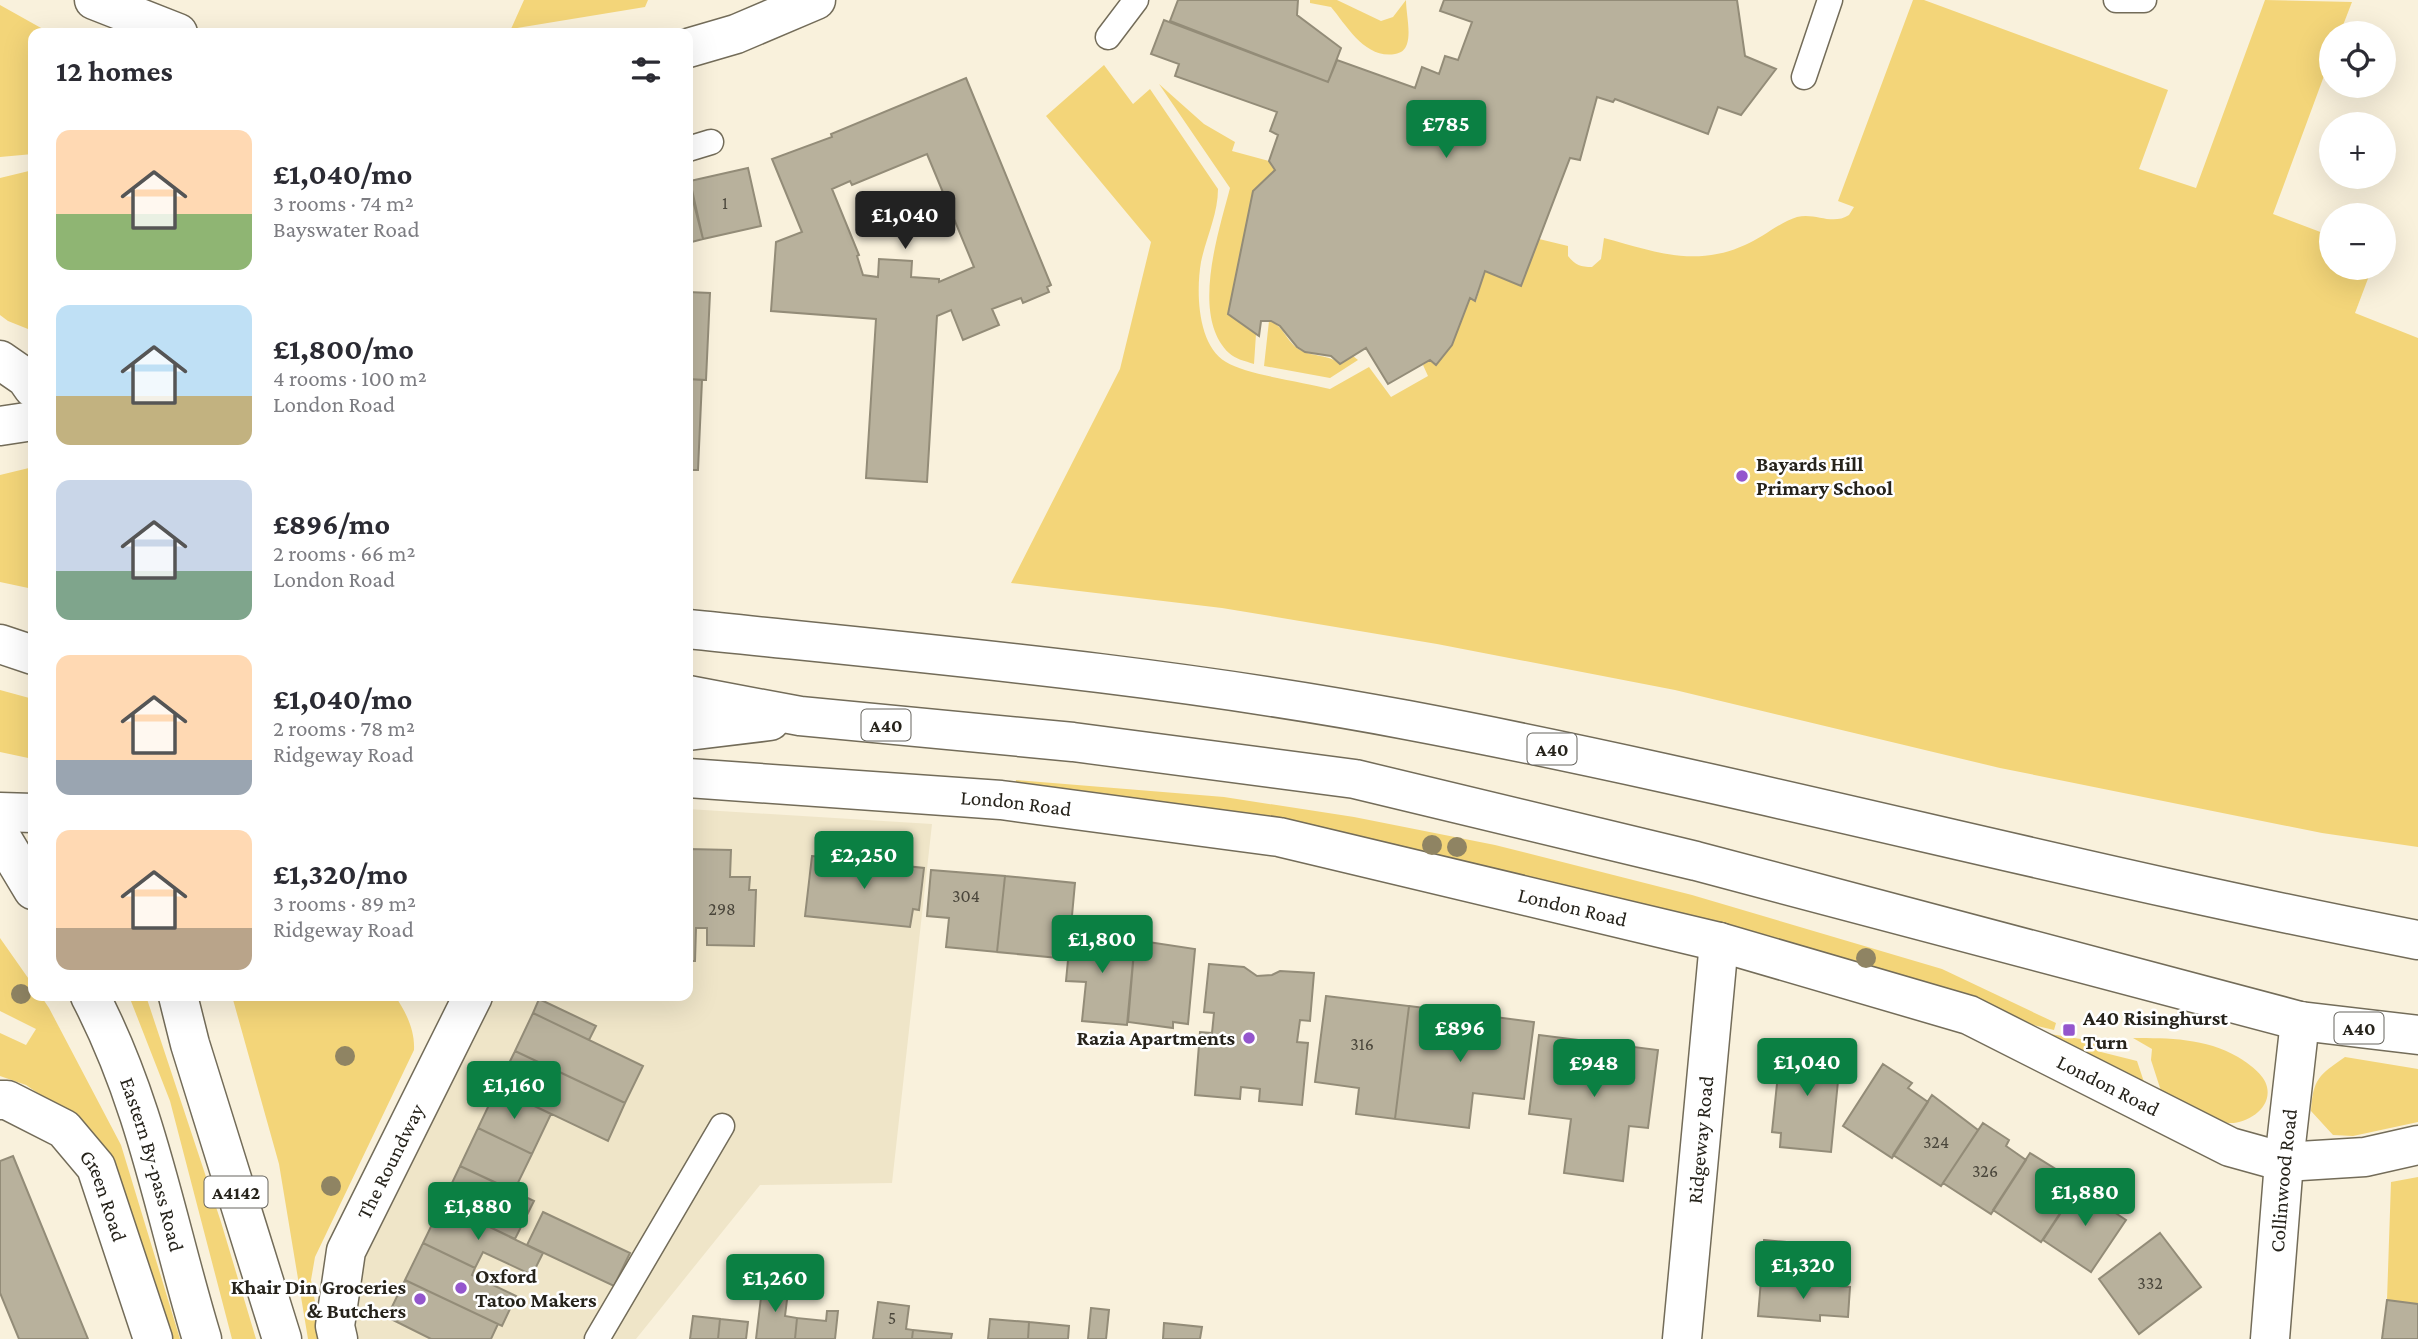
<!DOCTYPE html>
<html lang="en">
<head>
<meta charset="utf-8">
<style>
	body { margin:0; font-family:"Crimson Pro",serif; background:#f7f7f7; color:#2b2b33; height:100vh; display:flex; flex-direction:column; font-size:26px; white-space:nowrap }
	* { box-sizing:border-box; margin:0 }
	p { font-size:23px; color:#7c7c81 }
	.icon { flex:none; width:38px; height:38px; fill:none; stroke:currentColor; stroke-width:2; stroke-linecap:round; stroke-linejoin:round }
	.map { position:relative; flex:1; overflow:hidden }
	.side { position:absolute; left:28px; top:28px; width:665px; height:973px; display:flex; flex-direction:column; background:#fff; border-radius:14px; box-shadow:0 7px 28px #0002 }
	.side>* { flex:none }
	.buttons { position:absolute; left:2319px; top:21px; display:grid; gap:14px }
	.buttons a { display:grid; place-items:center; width:77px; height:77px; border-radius:50%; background:#fff; box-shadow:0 7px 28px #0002; font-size:35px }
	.price { position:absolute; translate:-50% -60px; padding:0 16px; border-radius:7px; background:#0b8043; color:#fff; font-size:23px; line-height:46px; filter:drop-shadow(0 2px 4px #0008) }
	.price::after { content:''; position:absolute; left:50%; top:42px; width:21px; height:16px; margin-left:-10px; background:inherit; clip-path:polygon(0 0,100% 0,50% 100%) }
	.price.selected { background:#222; color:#fff }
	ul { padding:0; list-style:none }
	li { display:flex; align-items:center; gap:21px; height:175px; padding:0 28px }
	li span { display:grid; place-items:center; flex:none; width:196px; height:140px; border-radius:14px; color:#555 }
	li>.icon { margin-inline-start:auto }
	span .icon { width:84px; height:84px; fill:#fffc; stroke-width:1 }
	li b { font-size:30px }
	h2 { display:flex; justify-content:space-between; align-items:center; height:84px; padding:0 28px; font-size:30px }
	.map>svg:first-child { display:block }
	.built { fill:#efe5c8 }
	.green { fill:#f3d579 }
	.building { fill:#b8b19c; stroke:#938c78; stroke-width:2; fill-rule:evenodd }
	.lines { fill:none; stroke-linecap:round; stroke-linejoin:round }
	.lane-casing { stroke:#736c59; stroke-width:27 }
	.street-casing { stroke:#736c59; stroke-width:41 }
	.secondary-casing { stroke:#736c59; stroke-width:41 }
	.highway-casing { stroke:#736c59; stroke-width:41 }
	.lane { stroke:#fff; stroke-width:24 }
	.street { stroke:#fff; stroke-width:38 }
	.secondary { stroke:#fff; stroke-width:38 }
	.highway { stroke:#fff; stroke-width:38 }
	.tree { fill:#8f8463 }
	.poi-dot { fill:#9456cd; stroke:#fff; stroke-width:2.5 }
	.labels { text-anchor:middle; stroke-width:5; stroke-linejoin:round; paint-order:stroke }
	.number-label { font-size:18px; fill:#4a463b }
	.shield { fill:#fff; stroke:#67655f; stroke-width:2 }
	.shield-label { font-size:19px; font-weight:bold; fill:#26231b }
	.poi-label { font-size:21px; font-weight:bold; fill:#26231b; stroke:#fff; text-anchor:start }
	.street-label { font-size:21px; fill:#26231b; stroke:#fff }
</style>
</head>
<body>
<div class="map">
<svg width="2418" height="1339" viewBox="0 0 2418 1339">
	<rect width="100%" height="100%" fill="#f9f1dc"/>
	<!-- built -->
	<path class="built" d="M688,809L932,824L892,1183L760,1185L636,1339H349L348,1293L493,996H688Z"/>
	<!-- green -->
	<path class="green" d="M524,0H648L645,7L511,29Z
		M1310,0H1337L1381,21L1393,17L1406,0C1406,13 1411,32 1407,44C1405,50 1401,53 1395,54C1365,59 1347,26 1331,7L1310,3Z
		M1913,0H1924L2168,90L2139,169L2196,188L2265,0L2352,2L2340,33H2331V57L2273,214L2331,236V268H2372L2355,313L2418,338V847L2322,833L2000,768L1675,690L1437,644L1222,608L1011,583L1120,369L1151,242L1046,116L1104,65L1133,104L1150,89L1218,189C1218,214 1206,238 1201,262C1196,291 1197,345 1226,362C1247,375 1304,382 1330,389L1369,367L1391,397L1428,376L1423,365L1430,360L1436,364L1470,298L1476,301L1485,271L1521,286L1539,239L1568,246V256C1575,265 1581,267 1592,267L1601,259L1604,238C1653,251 1694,268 1745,245C1762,238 1780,222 1797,217C1815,212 1832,226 1849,215L1854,207L1838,201Z
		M0,5L50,33H33V154L0,157Z
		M1159,84L1204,124L1235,142L1232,151L1269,161L1275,170L1253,191L1228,314L1256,334L1254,364C1245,361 1235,359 1229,353C1190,316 1219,231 1230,188Z
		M33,170V331L8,321L0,315V178Z
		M1269,321C1283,325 1285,339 1297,348C1311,358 1327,353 1340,364L1353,356L1358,360L1330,378L1264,366Z
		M33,467V589L0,582V475Z
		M0,690L33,699V759L0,752Z
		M1016,780L1224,797L1354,817L1495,845L1692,895L1942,969L2056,1023L2054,1030L1015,787Z
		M0,938L33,985V996H41L49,1008L121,1145L180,1339H168L87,1127L26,1085L0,1076V1033L26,1045L36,1029L0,1011Z
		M129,996H146L221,1222L256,1339H232L170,1101Z
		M232,996H395C406,1012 415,1030 414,1050L315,1257L311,1280L322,1339H308L279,1164Z
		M2050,1034L2099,1042L2097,1051L2137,1061L2144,1082Z
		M2133,1038C2168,1038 2206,1038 2238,1057C2248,1063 2265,1075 2267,1087C2272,1108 2247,1124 2229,1123C2207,1122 2181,1102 2161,1091L2151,1060L2152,1049Z
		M2345,1057L2418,1069V1122L2353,1136L2333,1135L2311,1111C2313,1079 2319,1075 2345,1057Z
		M2418,1177V1304L2387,1300L2391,1182Z"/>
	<!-- building -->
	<path class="building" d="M1178,0H1298L1297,15L1341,48L1328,82L1170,21Z
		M1444,0H1737L1745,56L1776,69L1741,115L1718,107L1708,134L1615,99L1613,102L1597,97L1580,160L1570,158L1521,286L1485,271L1475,301L1470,298L1452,345L1436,365L1430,360L1388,384L1366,348L1340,364L1331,356L1305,352L1297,347L1280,326L1271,321H1261L1259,336L1228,314L1253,191L1275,170L1269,161L1278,135L1270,131L1277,112L1175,76L1179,64L1151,54L1164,20L1328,82L1337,60L1415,88L1422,67L1439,74L1445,56L1458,60L1472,22L1440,11Z
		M966,78L1051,285L1047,287L1049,292L1023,303L1021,298L992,309L999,325L963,340L951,310L937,316L927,482L866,478L876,319L771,311L776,242L802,232L772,159L832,137L831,134ZM927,154L974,267L939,282V279L911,277L912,261L879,259L878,277L863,275L857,256L859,255L832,189L850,181L852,185Z
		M748,168L761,226L703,239L690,181Z
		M688,181L703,239L688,243Z
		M688,292L710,293L706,380L688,379Z
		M688,379L702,380L698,470H688Z
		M688,849L731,850L730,877H750L749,890H756L754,946L707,945V928H696L695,961H688Z
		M812,856L924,868L919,910L913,909L910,927L805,916Z
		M931,870L1005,876L997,952L946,947L949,918L927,916Z
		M1005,876L1075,883L1068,959L997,952Z
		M1071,929L1090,931V936L1135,940L1127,1025L1082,1021L1086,982L1066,981Z
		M1135,940L1195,949L1188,1024L1173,1022V1028L1128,1022Z
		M1209,964L1244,967L1257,976L1272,975L1280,971L1314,973L1310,1021L1300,1020L1297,1042L1308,1043L1302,1105L1259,1101L1260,1089L1241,1087L1240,1099L1195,1095L1200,1032L1212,1033L1214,1013L1204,1012Z
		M1326,996L1409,1006L1395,1119L1356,1114L1359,1088L1315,1082Z
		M539,999L596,1026L589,1040L533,1013Z
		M1409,1006L1534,1022L1524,1099L1473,1093L1469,1128L1395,1119Z
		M533,1013L643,1066L625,1103L515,1051Z
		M1539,1035L1658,1050L1648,1128L1629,1126L1623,1181L1564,1173L1571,1119L1529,1114Z
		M1781,1045L1841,1051L1831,1152L1780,1147L1781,1133L1772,1132Z
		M515,1051L625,1103L608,1141L497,1088Z
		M1883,1064L1912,1083L1908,1088L1928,1102L1892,1158L1843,1126Z
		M497,1088L551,1114L532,1154L478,1128Z
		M1932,1095L1978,1130L1941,1186L1893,1155Z
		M1983,1123L2009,1140L2006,1146L2026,1160L1991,1214L1943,1183Z
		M478,1128L532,1154L514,1191L460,1166Z
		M2030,1153L2059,1171L2056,1176L2076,1189L2041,1242L1993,1210Z
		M13,1156L88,1339H19L0,1293V1161Z
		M460,1166L534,1201L515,1239L442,1204Z
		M2080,1184L2108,1202L2105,1206L2126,1220L2091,1272L2043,1240Z
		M442,1204L543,1253L532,1275L483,1252L475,1268L423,1243Z
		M543,1212L630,1253L614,1286L527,1245Z
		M2160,1233L2201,1287L2139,1334L2099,1279Z
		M1764,1240L1833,1246L1830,1285L1761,1280Z
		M423,1243L475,1268L472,1275L516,1296L502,1326L405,1280Z
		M405,1280L498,1324L491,1339H431L387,1317Z
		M1761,1280L1850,1287L1848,1317L1820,1315V1321L1758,1316Z
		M767,1282L784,1285L788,1292L785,1316L797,1318L795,1339H756L762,1289Z
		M2387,1300L2418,1304V1339H2382Z
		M878,1302L909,1306L906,1329L913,1330L912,1339H873Z
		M1091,1308L1109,1310L1106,1339H1088Z
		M827,1311H838L835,1339H795L797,1318L826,1321Z
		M693,1316L720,1319L718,1339H690Z
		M720,1319L748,1322L746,1339H718Z
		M990,1319L1029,1322L1028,1339H988Z
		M1029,1322L1069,1326L1068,1339H1028Z
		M1164,1323L1202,1327L1200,1339H1163Z
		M913,1330L952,1334L951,1339H912Z"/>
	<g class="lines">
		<!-- lane casing -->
		<g class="lane-casing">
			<path id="lane" d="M2116,0H2144
				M1108,37L1136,0
				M1804,77L1830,0
				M688,149L711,142
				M597,1339L722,1126"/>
		</g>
		<!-- street casing -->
		<g class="street-casing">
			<g id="street">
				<path id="s1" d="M688,778L1001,800L1279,837L1719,942L1969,1015L2230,1147L2284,1162L2365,1157L2418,1145"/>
				<path id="s2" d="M0,1100H7L64,1129L96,1167L153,1339"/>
				<path id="s3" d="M338,1339L335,1326L346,1251L473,996"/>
				<path id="s4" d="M1682,1339L1719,942"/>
				<path id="s5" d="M2270,1339L2284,1162L2300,1021"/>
			</g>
		</g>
		<!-- secondary casing -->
		<g class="secondary-casing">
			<path id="secondary" d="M94,0L178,33
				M688,48L736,34L816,0"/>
		</g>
		<!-- highway casing -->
		<g class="highway-casing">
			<g id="highway">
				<path d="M0,360L26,378L33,388"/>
				<path d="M0,426L33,421"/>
				<path d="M688,629C928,654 1169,675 1407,720C1746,784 2079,875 2418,940"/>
				<path d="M0,644L33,655"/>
				<path d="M688,695L800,716L1073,742L1355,779L1696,861L2300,1021L2418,1035"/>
				<path d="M688,731L770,721"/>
				<path d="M0,812L33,813"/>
				<path d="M0,835L33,890"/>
				<path id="s6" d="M90,996C148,1107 166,1221 202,1339"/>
				<path d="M178,996L190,1044L282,1339"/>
			</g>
		</g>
		<!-- lane -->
		<use href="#lane" class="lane"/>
		<!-- street -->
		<use href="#street" class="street"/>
		<!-- secondary -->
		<use href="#secondary" class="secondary"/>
		<!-- highway -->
		<use href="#highway" class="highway"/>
	</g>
	<!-- trees -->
	<g class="tree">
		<circle cx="1432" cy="845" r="10"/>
		<circle cx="1457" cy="847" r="10"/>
		<circle cx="1866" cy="958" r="10"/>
		<circle cx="21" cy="994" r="10"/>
		<circle cx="345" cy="1056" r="10"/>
		<circle cx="331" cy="1186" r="10"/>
	</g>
	<!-- markers -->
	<g class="poi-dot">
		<circle cx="1742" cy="476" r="7"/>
		<rect x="2062" y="1023" width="14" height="14" rx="3.5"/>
		<circle cx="1249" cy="1038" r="7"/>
		<circle cx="461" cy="1288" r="7"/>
		<circle cx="420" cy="1299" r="7"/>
	</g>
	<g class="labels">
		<!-- number labels -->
		<g class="number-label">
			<text x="725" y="209">1</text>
			<text x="966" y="902">304</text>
			<text x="722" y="915">298</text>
			<text x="1362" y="1050">316</text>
			<text x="1936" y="1148">324</text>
			<text x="1985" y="1177">326</text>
			<text x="2150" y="1289">332</text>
			<text x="892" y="1324">5</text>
		</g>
		<!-- shield labels -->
		<g class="shield">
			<rect x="861.5" y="709.5" width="49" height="31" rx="5"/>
			<rect x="1527.5" y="733.5" width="49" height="31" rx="5"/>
			<rect x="2334.5" y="1012.5" width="49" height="31" rx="5"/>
			<rect x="204.5" y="1176.5" width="63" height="31" rx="5"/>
		</g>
		<g class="shield-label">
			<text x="886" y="732">A40</text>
			<text x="1552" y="756">A40</text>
			<text x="2359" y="1035">A40</text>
			<text x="236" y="1199">A4142</text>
		</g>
		<!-- poi labels -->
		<g class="poi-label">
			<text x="1756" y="471">Bayards Hill<tspan x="1756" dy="24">Primary School</tspan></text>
			<text x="2083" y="1025">A40 Risinghurst<tspan x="2083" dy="24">Turn</tspan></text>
			<text x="1235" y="1045" text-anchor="end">Razia Apartments</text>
			<text x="475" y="1283">Oxford<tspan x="475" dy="24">Tatoo Makers</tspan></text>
			<text x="406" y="1294" text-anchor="end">Khair Din Groceries<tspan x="406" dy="24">&amp; Butchers</tspan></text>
		</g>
		<!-- street labels -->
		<g class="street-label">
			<text dy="7" stroke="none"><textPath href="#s1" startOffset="329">London Road</textPath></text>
			<text dy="7" stroke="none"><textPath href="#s1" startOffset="896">London Road</textPath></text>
			<text dy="7" stroke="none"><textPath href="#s1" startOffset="1463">London Road</textPath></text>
			<text dy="7" stroke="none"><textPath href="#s4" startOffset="200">Ridgeway Road</textPath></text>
			<text dy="7" stroke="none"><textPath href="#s3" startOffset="189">The Roundway</textPath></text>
			<text dy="7" stroke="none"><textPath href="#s6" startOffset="180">Eastern By-pass Road</textPath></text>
			<text dy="7" stroke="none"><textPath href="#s5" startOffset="159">Collinwood Road</textPath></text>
			<text dy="7" stroke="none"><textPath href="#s2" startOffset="150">Green Road</textPath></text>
		</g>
	</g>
</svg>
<div class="buttons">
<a><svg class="icon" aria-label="locate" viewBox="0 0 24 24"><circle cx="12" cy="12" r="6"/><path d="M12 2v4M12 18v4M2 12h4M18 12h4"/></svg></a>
<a>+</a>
<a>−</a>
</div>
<b class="price" style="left:1446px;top:160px">£785</b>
<b class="price selected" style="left:905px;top:251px">£1,040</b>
<b class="price" style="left:864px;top:891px">£2,250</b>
<b class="price" style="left:1102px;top:975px">£1,800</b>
<b class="price" style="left:1460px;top:1064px">£896</b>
<b class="price" style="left:1807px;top:1098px">£1,040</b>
<b class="price" style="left:1594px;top:1099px">£948</b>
<b class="price" style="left:514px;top:1121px">£1,160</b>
<b class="price" style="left:2085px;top:1228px">£1,880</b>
<b class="price" style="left:478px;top:1242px">£1,880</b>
<b class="price" style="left:1803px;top:1301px">£1,320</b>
<b class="price" style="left:775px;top:1314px">£1,260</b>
<section class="side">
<h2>12 homes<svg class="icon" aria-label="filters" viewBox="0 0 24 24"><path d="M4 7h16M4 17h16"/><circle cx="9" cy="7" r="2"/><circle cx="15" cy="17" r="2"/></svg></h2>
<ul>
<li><span style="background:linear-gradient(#ffd9b3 60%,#8fb573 0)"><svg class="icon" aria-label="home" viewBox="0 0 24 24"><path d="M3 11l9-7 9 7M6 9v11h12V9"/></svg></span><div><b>£1,040/mo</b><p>3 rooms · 74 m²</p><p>Bayswater Road</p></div></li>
<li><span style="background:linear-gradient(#bfe0f5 65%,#c2b280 0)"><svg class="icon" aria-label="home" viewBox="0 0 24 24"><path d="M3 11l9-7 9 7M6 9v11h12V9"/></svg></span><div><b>£1,800/mo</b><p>4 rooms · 100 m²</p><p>London Road</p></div></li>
<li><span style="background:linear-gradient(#c9d6e8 65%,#7fa58c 0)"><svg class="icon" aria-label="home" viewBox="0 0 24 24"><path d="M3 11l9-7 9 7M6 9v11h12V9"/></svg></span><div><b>£896/mo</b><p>2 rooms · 66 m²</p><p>London Road</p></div></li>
<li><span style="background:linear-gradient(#ffd9b3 75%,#9aa5b1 0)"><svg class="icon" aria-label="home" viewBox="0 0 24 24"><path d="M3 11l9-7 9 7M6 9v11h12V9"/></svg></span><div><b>£1,040/mo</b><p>2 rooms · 78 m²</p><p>Ridgeway Road</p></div></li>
<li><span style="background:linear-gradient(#ffd9b3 70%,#b9a48a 0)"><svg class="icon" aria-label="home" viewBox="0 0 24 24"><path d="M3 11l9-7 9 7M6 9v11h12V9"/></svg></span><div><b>£1,320/mo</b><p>3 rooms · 89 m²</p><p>Ridgeway Road</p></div></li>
</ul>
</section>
</div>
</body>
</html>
